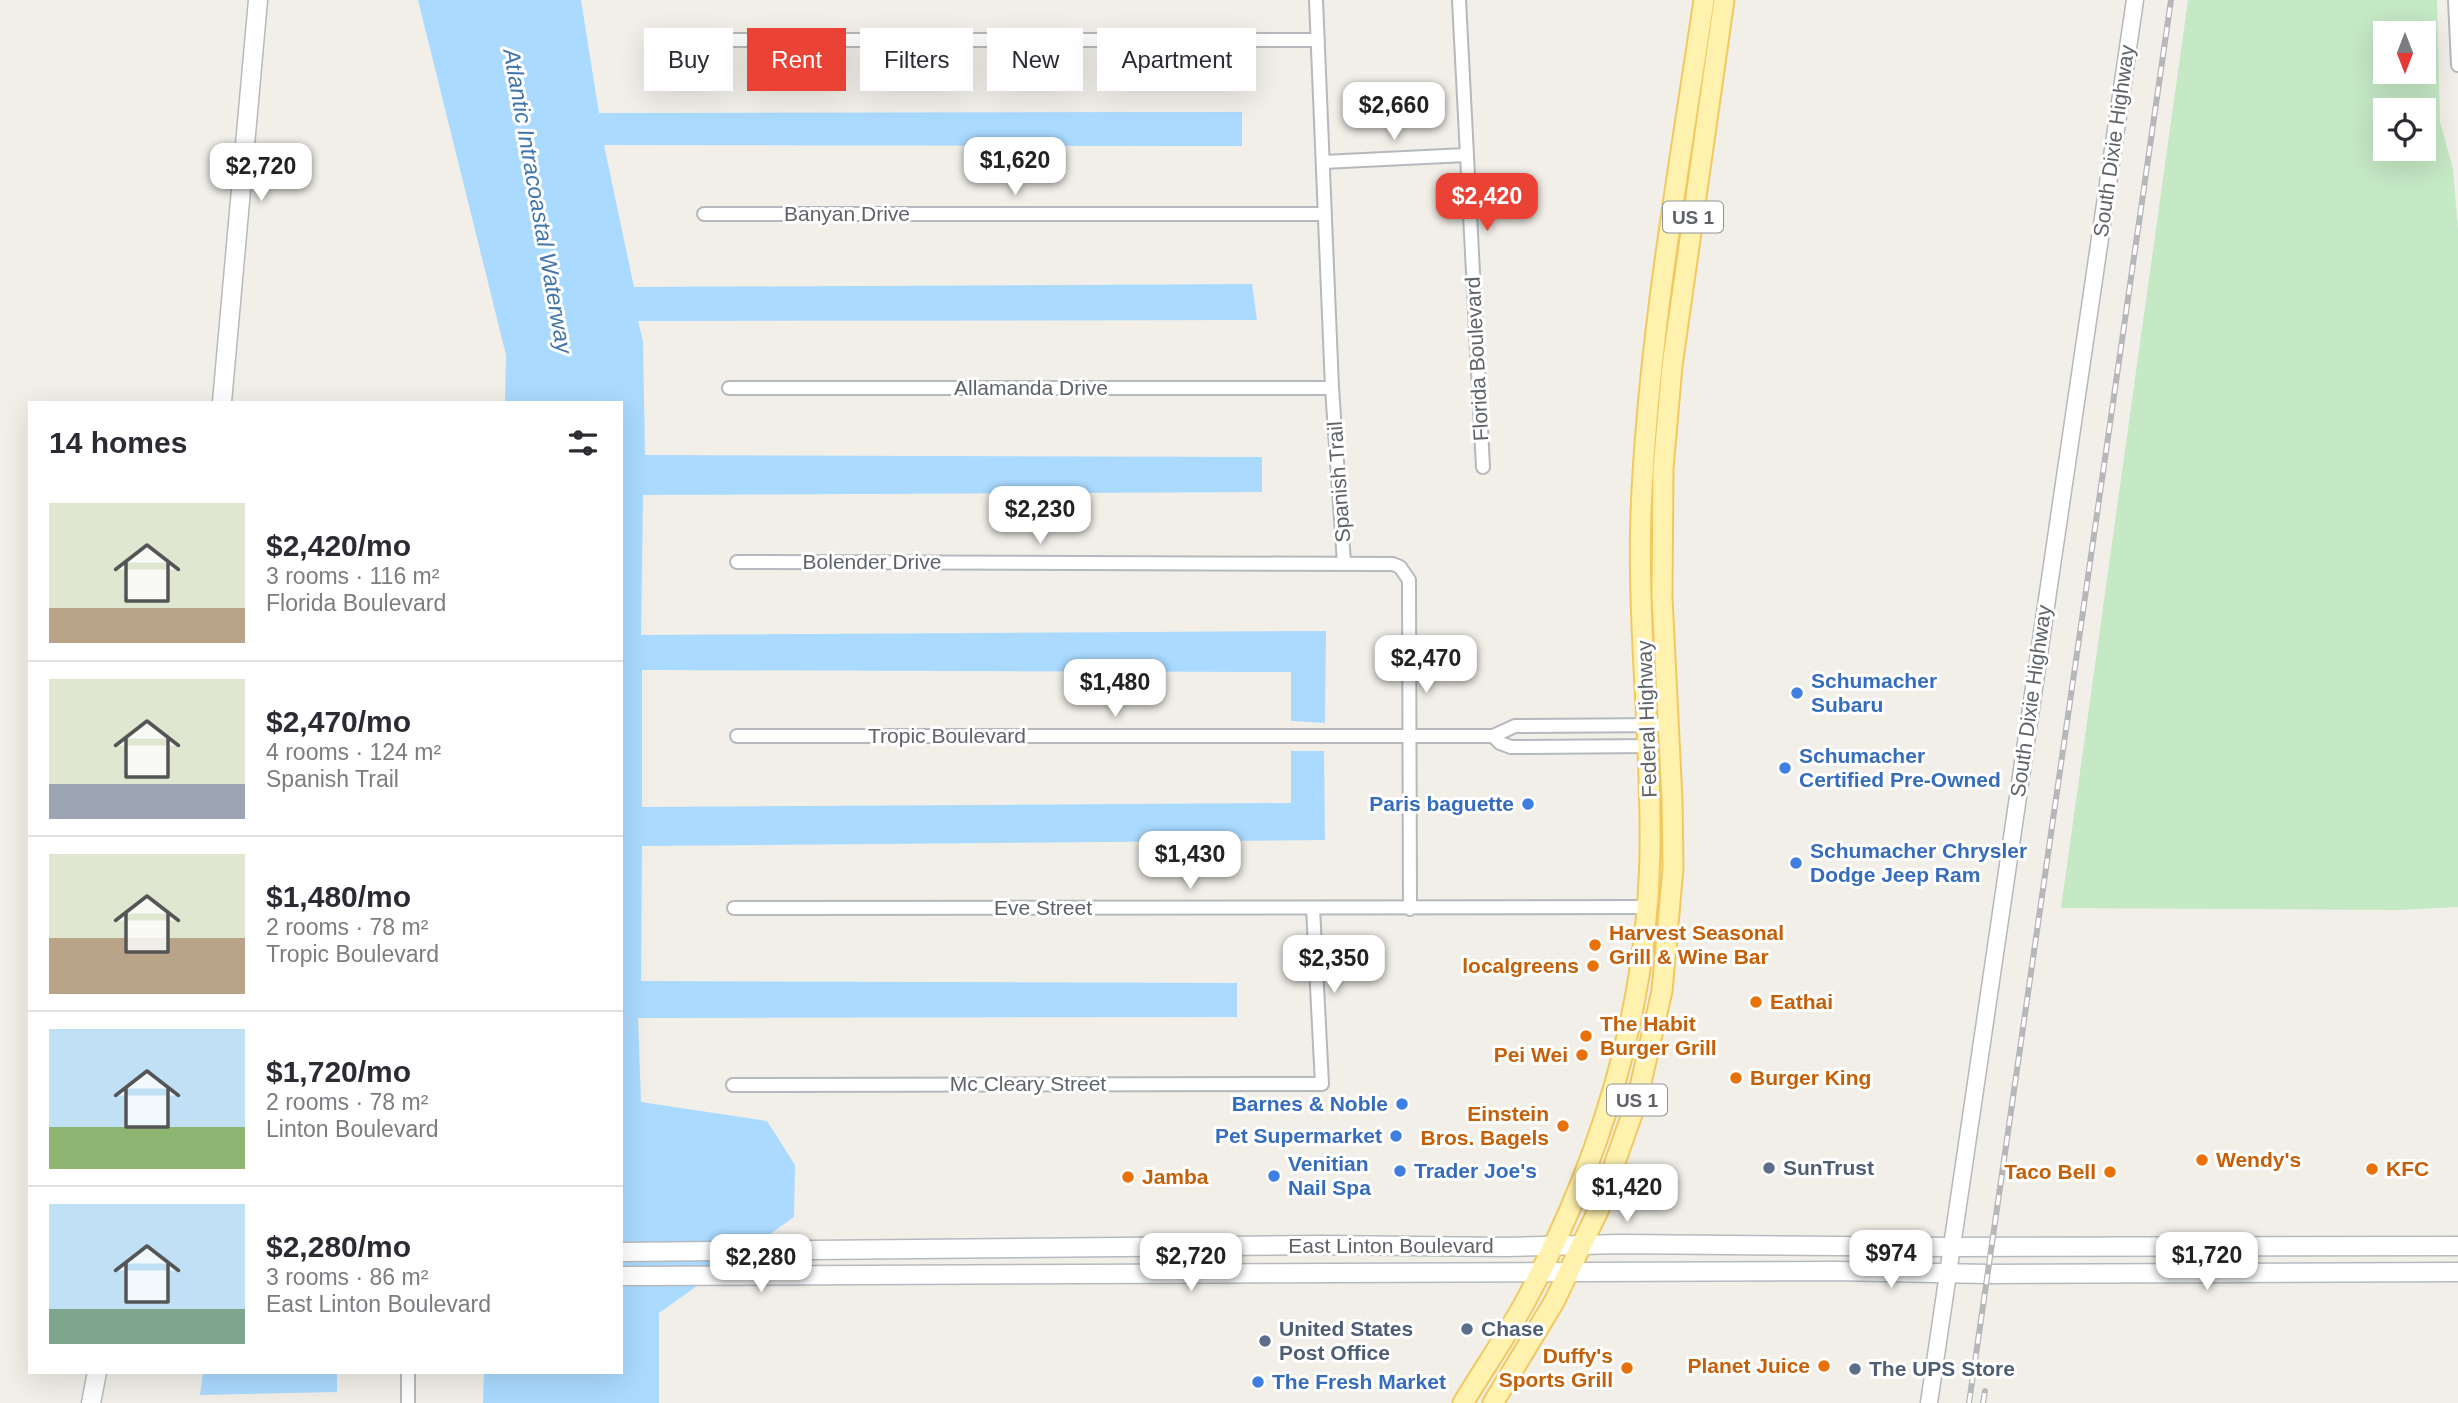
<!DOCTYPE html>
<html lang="en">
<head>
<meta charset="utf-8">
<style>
	body { margin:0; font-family:Arial,sans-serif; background:#f7f7f7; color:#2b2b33; height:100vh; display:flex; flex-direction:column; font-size:26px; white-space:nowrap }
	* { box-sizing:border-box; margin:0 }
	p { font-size:23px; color:#7c7c81 }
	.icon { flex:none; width:38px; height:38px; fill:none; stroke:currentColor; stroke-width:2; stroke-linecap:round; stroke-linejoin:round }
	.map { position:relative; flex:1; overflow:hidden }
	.sheet { position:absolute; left:28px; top:401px; width:595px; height:973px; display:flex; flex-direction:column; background:#fff; border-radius:0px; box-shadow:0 7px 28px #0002 }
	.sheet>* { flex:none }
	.hud { position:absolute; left:644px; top:28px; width:665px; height:63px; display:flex; gap:14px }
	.needle { width:46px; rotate:180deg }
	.tools { position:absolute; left:2373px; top:21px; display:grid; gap:14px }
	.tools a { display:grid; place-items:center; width:63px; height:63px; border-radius:0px; background:#fff; box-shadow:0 7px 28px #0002; font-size:35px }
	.price { position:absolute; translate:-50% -60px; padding:0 16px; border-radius:14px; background:#fff; color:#222; font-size:23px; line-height:46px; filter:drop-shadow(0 2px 4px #0008) }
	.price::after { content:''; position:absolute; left:50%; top:42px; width:21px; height:16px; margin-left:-10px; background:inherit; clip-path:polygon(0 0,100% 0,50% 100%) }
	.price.on { background:#ea4335; color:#fff }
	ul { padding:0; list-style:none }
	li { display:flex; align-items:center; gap:21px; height:175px; padding:0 21px }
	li+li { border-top:2px solid #e1e1e2 }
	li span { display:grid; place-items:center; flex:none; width:196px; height:140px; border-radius:0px; color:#555 }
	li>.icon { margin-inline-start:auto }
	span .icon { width:84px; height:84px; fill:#fffc; stroke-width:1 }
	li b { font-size:30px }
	h2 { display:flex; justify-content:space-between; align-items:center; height:84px; padding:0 21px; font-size:30px }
	.pill { padding:0 24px; border-radius:0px; background:#fff; box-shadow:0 7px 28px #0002; font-size:24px; line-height:63px }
	.pill.on { background:#ea4335; color:#fff }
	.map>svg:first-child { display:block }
	.green { fill:#c5e8c5; fill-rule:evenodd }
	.water { fill:#aadaff }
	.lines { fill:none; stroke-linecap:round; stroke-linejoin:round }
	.minor-casing { stroke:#b5b8bc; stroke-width:16 }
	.tertiary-casing { stroke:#b5b8bc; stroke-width:19 }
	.secondary-casing { stroke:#b6babf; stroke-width:21 }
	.primary-casing { stroke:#f2c960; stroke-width:23 }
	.minor { stroke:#fff; stroke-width:12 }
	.tertiary { stroke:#fff; stroke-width:16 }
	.secondary { stroke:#fff; stroke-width:18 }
	.primary { stroke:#fff2af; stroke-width:19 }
	.rail-casing { stroke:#b6b7b8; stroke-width:6 }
	.rail { stroke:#fff; stroke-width:3.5; stroke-dasharray:10; stroke-linecap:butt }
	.shop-dot { fill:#3f7fe0; stroke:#fff; stroke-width:2.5 }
	.food-dot { fill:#e8710a; stroke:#fff; stroke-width:2.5 }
	.service-dot { fill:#5c6f8a; stroke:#fff; stroke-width:2.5 }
	.labels { text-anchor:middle; stroke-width:6; stroke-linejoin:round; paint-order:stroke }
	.shield { fill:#fff; stroke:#8f9295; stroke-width:2 }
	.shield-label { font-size:19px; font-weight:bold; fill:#5f6368 }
	.street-label { font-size:21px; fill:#5f6368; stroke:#fff }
	.shop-label { font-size:21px; font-weight:bold; fill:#366cbe; stroke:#fff; text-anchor:start }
	.food-label { font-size:21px; font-weight:bold; fill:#c56008; stroke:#fff; text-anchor:start }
	.service-label { font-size:21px; font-weight:bold; fill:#4e5e75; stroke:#fff; text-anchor:start }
	.water-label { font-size:23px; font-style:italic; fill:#4174aa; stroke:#fff }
</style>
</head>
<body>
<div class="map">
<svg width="2458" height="1403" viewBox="0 0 2458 1403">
	<rect width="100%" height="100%" fill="#f1efe8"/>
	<!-- green -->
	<path class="green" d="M2188,0H2437L2440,122L2453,169L2458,230V907L2397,910L2061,908ZM2424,33V72H2385V33ZM2385,110H2424V149H2385Z"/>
	<!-- water -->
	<path class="water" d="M418,0H581L599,113L1242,112V146L604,145L634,287L1252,284L1257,320L638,321L643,341L645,455L1262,457V492L643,495L641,635L1326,631L1325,723L1291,721V672L642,670V807L1291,803V751H1324L1325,840L642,846L641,981L1237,983V1017L638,1018L641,1102L767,1121L795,1165L794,1217L659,1313V1403H483L484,1372H621V402H505L506,355Z
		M203,1372H337V1392L200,1395Z"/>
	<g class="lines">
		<!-- minor casing -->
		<g class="minor-casing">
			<path id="minor" d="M1316,0L1332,388L1344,563
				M1459,0L1483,467
				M2455,0L2458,65
				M673,40H1318
				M1323,162L1466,155
				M704,214H1325
				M729,388H1332
				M737,562L1393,564L1400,567L1409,580L1410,909
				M737,736H1493L1515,726L1668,725
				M1493,736L1500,743L1511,747L1653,746
				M734,908L1647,907
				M733,1085L1322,1084L1313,908
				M408,1403V1372"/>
		</g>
		<!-- tertiary casing -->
		<g class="tertiary-casing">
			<path id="tertiary" d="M1929,1403L2135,0"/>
		</g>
		<!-- secondary casing -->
		<g class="secondary-casing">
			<path id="secondary" d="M222,402L258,0
				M621,1252L1323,1245L1506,1247L1620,1244L1951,1247L2458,1246
				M621,1276L1835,1271L1988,1274L2458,1272
				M91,1403L97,1372"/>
		</g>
		<!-- primary casing -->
		<g class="primary-casing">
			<path id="primary" d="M1463,1403C1483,1370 1505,1338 1524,1304C1599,1165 1647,1012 1650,853C1652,740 1637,626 1641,512C1648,340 1679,170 1704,0
				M1493,1403L1554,1302L1598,1211L1637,1100L1662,991L1673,868L1672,800L1662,597L1663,469L1672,366L1724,0"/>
		</g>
		<!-- minor -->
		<use href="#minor" class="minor"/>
		<!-- tertiary -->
		<use href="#tertiary" class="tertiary"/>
		<!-- secondary -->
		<use href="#secondary" class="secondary"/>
		<!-- primary -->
		<use href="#primary" class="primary"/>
		<!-- rail casing -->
		<g class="rail-casing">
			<path id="rail" d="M1969,1403L2171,0
				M1983,1403L1985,1391"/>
		</g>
		<!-- rail -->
		<use href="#rail" class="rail"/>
	</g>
	<!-- markers -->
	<g class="shop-dot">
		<circle cx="1797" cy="693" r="7"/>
		<circle cx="1785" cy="768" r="7"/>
		<circle cx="1528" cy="804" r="7"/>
		<circle cx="1796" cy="863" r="7"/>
		<circle cx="1402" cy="1104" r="7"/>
		<circle cx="1396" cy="1136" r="7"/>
		<circle cx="1400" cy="1171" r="7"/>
		<circle cx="1274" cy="1176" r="7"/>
		<circle cx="1258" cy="1382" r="7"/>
	</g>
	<g class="food-dot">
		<circle cx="1595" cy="945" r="7"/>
		<circle cx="1593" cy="966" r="7"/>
		<circle cx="1756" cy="1002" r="7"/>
		<circle cx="1586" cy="1036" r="7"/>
		<circle cx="1582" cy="1055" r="7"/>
		<circle cx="1736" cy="1078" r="7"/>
		<circle cx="1563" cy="1126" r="7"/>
		<circle cx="2202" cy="1160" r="7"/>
		<circle cx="2372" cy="1169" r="7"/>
		<circle cx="2110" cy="1172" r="7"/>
		<circle cx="1128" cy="1177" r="7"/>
		<circle cx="1824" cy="1366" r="7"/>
		<circle cx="1627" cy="1368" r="7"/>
	</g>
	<g class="service-dot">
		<circle cx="1769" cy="1168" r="7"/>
		<circle cx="1467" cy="1329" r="7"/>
		<circle cx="1265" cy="1341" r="7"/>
		<circle cx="1855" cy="1369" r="7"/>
	</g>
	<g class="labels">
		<!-- shield labels -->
		<g class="shield">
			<rect x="1663" y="201.5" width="60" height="31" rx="5"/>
			<rect x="1607" y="1084.5" width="60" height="31" rx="5"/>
		</g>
		<g class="shield-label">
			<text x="1693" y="224">US 1</text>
			<text x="1637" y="1107">US 1</text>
		</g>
		<!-- street labels -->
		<g class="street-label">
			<text transform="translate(2114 141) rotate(-82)" y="7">South Dixie Highway</text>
			<text x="847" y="221">Banyan Drive</text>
			<text transform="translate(1477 359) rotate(-93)" y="7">Florida Boulevard</text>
			<text x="1031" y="395">Allamanda Drive</text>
			<text transform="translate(1339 482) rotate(-94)" y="7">Spanish Trail</text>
			<text x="872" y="569">Bolender Drive</text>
			<text transform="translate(2031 701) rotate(-82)" y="7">South Dixie Highway</text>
			<text transform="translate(1647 719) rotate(-92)" y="7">Federal Highway</text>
			<text x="947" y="743">Tropic Boulevard</text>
			<text x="1043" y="915">Eve Street</text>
			<text x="1028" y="1091">Mc Cleary Street</text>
			<text x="1391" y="1253">East Linton Boulevard</text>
		</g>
		<!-- shop labels -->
		<g class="shop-label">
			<text x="1811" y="688">Schumacher<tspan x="1811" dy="24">Subaru</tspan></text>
			<text x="1799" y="763">Schumacher<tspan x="1799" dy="24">Certified Pre-Owned</tspan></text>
			<text x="1514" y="811" text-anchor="end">Paris baguette</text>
			<text x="1810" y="858">Schumacher Chrysler<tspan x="1810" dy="24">Dodge Jeep Ram</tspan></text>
			<text x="1388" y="1111" text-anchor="end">Barnes &amp; Noble</text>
			<text x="1382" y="1143" text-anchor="end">Pet Supermarket</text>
			<text x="1288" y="1171">Venitian<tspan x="1288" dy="24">Nail Spa</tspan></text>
			<text x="1414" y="1178">Trader Joe's</text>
			<text x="1272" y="1389">The Fresh Market</text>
		</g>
		<!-- food labels -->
		<g class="food-label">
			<text x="1609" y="940">Harvest Seasonal<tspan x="1609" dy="24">Grill &amp; Wine Bar</tspan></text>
			<text x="1579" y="973" text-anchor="end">localgreens</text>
			<text x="1770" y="1009">Eathai</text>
			<text x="1600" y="1031">The Habit<tspan x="1600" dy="24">Burger Grill</tspan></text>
			<text x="1568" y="1062" text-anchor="end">Pei Wei</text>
			<text x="1750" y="1085">Burger King</text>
			<text x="1549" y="1121" text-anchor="end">Einstein<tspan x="1549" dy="24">Bros. Bagels</tspan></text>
			<text x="2216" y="1167">Wendy's</text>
			<text x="2386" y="1176">KFC</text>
			<text x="2096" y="1179" text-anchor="end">Taco Bell</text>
			<text x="1142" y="1184">Jamba</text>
			<text x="1613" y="1363" text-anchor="end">Duffy's<tspan x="1613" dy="24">Sports Grill</tspan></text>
			<text x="1810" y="1373" text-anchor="end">Planet Juice</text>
		</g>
		<!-- service labels -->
		<g class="service-label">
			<text x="1783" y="1175">SunTrust</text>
			<text x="1279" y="1336">United States<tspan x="1279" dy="24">Post Office</tspan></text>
			<text x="1481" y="1336">Chase</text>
			<text x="1869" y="1376">The UPS Store</text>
		</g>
		<!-- water labels -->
		<g class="water-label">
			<text transform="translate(538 201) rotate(80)" y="8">Atlantic Intracoastal Waterway</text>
		</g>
	</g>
</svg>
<div class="tools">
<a><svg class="needle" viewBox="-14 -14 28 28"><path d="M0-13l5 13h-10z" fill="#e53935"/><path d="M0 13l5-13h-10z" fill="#7c7c81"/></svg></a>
<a><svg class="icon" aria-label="locate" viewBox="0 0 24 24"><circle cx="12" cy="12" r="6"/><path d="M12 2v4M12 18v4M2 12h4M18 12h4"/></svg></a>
</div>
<b class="price" style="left:1394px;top:142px">$2,660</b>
<b class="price" style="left:1015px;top:197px">$1,620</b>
<b class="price" style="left:261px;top:203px">$2,720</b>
<b class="price on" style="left:1487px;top:233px">$2,420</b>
<b class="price" style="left:1040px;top:546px">$2,230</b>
<b class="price" style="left:1426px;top:695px">$2,470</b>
<b class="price" style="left:1115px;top:719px">$1,480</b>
<b class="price" style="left:1190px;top:891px">$1,430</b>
<b class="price" style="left:1334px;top:995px">$2,350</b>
<b class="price" style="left:1627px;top:1224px">$1,420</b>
<b class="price" style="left:1891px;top:1290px">$974</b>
<b class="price" style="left:2207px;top:1292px">$1,720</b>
<b class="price" style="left:1191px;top:1293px">$2,720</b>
<b class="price" style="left:761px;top:1294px">$2,280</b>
<div class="hud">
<a class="pill">Buy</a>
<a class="pill on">Rent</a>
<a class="pill">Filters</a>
<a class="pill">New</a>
<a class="pill">Apartment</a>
</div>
<section class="sheet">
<h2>14 homes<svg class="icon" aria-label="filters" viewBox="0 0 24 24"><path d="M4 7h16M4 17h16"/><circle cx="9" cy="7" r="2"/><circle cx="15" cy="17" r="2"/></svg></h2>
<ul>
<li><span style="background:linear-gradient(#dfe7d0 75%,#b9a48a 0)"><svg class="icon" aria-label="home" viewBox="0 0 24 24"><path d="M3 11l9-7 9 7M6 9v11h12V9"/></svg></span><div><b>$2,420/mo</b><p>3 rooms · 116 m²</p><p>Florida Boulevard</p></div></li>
<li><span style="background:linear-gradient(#dfe7d0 75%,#9aa5b1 0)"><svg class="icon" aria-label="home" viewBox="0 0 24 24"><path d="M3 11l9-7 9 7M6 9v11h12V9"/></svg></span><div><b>$2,470/mo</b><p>4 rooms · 124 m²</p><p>Spanish Trail</p></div></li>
<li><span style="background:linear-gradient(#dfe7d0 60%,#b9a48a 0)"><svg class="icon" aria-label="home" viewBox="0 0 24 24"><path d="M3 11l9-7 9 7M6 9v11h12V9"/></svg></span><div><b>$1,480/mo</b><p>2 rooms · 78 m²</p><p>Tropic Boulevard</p></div></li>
<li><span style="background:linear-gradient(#bfe0f5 70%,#8fb573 0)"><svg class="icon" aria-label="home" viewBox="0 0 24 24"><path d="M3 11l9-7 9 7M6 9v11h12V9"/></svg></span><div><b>$1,720/mo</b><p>2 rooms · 78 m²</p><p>Linton Boulevard</p></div></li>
<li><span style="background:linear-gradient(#bfe0f5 75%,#7fa58c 0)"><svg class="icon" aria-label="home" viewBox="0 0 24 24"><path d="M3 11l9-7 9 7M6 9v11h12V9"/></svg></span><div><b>$2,280/mo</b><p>3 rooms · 86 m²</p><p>East Linton Boulevard</p></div></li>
</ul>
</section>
</div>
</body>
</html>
